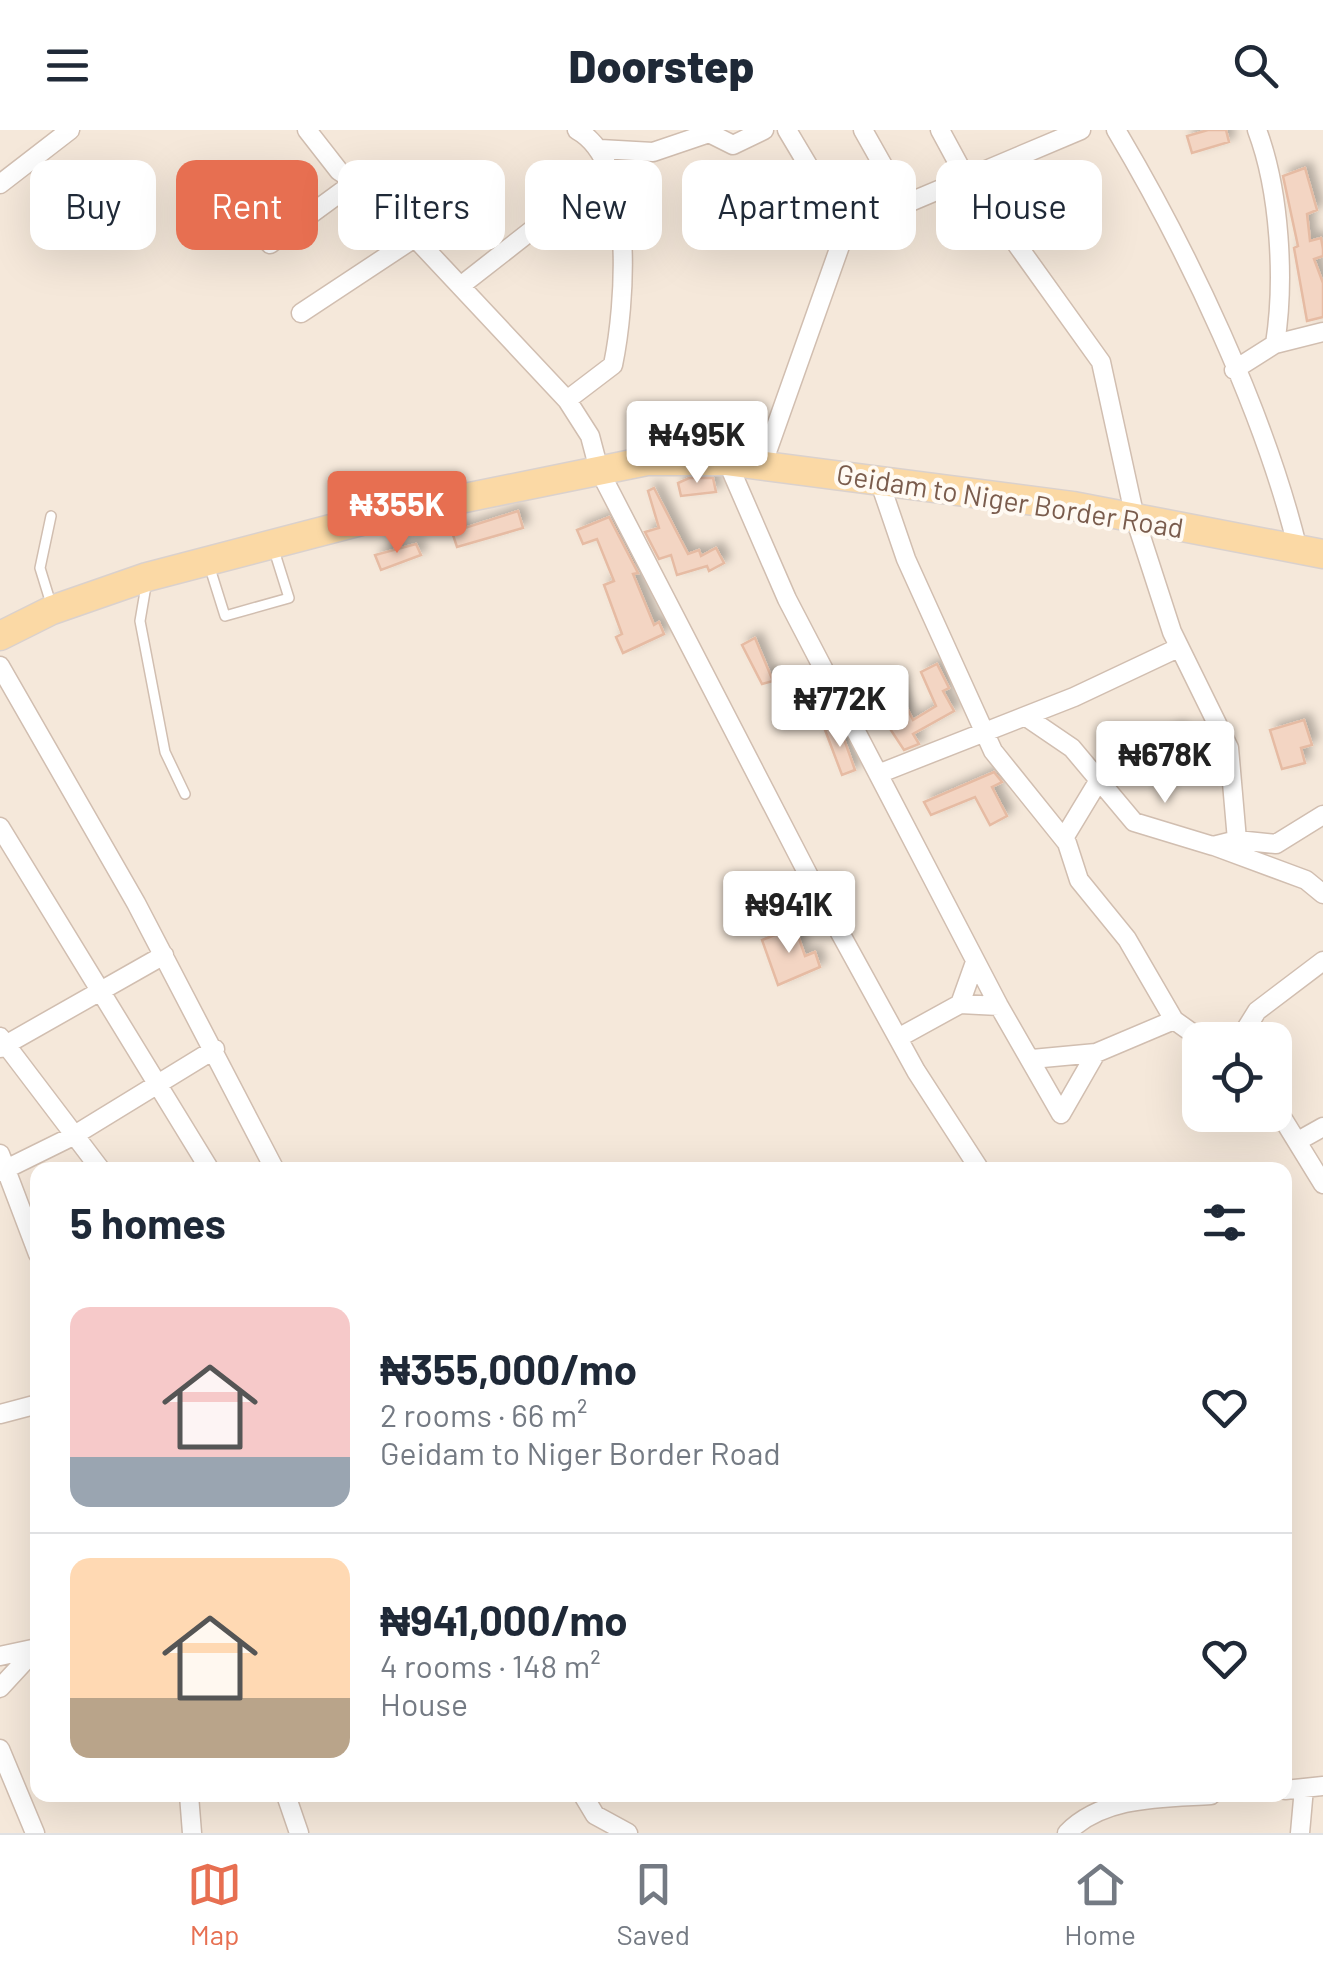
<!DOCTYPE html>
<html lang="en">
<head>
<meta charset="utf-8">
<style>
	body { margin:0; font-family:Barlow,sans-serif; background:#f2f2f3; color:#1f2937; height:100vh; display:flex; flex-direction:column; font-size:38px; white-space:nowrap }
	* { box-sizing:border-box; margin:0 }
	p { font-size:32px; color:#747a83 }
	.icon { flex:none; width:55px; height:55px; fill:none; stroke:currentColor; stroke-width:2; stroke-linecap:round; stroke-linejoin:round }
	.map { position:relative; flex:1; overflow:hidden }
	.drawer { position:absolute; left:30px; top:1032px; width:1262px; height:640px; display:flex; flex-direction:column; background:#fff; border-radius:20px; box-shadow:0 10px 40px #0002 }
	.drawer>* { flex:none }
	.top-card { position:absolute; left:30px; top:30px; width:1265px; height:90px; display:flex; gap:20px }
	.controls { position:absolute; left:1182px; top:892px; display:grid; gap:20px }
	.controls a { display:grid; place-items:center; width:110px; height:110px; border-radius:20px; background:#fff; box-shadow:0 10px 40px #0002; font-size:50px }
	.price { position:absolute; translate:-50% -85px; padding:0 22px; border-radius:10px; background:#fff; color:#222; font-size:32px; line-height:65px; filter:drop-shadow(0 2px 5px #0008) }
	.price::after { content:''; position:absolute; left:50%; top:60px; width:30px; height:22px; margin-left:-15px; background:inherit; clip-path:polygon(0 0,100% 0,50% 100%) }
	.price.active { background:#e76f51; color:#fff }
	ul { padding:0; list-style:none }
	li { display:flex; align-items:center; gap:30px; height:250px; padding:0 40px }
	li+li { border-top:2px solid #e0e1e3 }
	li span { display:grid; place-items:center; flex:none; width:280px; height:200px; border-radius:20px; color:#555 }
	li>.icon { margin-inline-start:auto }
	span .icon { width:120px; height:120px; fill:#fffc; stroke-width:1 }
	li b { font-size:42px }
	h2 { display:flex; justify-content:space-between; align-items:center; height:120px; padding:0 40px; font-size:42px }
	.chip { padding:0 35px; border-radius:20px; background:#fff; box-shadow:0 10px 40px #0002; font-size:35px; line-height:90px }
	.chip.active { background:#e76f51; color:#fff }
	header { display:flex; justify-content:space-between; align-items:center; height:130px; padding:0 40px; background:#fff; font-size:45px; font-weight:800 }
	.tab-bar { display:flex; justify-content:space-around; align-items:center; height:140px; border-top:2px solid #e0e1e3; background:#fff; font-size:28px; color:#747a83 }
	.tab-bar a { display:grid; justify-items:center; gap:5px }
	.tab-bar .active { color:#e76f51 }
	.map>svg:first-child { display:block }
	.residential { fill:#f5e8da; fill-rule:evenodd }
	.building { fill:#f3d5c3; stroke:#e6bba3; stroke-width:2.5; filter:url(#shadow) }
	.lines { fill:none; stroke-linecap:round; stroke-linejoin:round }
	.lane-casing { stroke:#d1beb0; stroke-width:12 }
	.street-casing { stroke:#d1beb0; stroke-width:21 }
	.primary-casing { stroke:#dad1cd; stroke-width:31 }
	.lane { stroke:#fff; stroke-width:9 }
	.street { stroke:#fff; stroke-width:18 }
	.primary { stroke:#fbd9a5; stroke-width:28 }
	.labels { text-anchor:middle; stroke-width:8; stroke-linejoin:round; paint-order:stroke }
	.street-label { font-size:28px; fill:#7a5c4d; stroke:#fffaf3 }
</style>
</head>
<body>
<header><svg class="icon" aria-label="menu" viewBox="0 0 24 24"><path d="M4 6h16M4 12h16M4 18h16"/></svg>Doorstep<svg class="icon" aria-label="search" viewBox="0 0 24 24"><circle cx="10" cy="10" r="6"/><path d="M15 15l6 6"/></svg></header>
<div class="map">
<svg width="1323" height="1703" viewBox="0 0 1323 1703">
	<defs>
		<filter id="shadow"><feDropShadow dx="6" dy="-6" stdDeviation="5" flood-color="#0004"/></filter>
	</defs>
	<rect width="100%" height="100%" fill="#fdf6ec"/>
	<!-- residential -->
	<path class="residential" d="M0,0H1323V1703H0ZM1200,910H1275V985H1200ZM38,1040H1285V1665H38Z"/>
	<!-- building -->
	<path class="building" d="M1208,0H1226L1229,12L1192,23L1187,6Z
		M1305,38L1317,80L1307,84L1310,111L1321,108L1323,119V126L1314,129L1323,153V187L1307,191L1294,118L1298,116L1283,46Z
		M689,348H713L716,362L681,366L678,353Z
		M654,358L688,424L699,420L701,426L716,418L724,433L709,441L707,436L677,445L671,425L659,429L645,402L659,398L648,361Z
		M518,381L523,398L457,417L452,402Z
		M609,387L638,443L633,444L654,495L659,492L664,504L623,523L616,507L622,504L604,455L614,451L597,409L583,414L577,400Z
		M416,414L421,425L381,440L375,425Z
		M755,508L773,551L762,554L742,515Z
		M937,534L949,558L943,561L954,581L913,604L919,614L904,620L873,573L898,560L913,590L936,576L921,542Z
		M1304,590L1312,615L1301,618L1305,633L1282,639L1270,600Z
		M839,595L855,640L842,645L825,600Z
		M1178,598L1197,641L1182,649L1160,609Z
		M994,642L1002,652L992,657L1007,686L990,695L975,667L931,685L924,672Z
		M795,797L805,826L815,822L820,837L778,855L762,810Z"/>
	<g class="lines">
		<!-- lane casing -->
		<g class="lane-casing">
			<path id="lane" d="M51,386L40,438L52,477
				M209,435L225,486L289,468L273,417
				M147,450L140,491L165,622L185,664"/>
		</g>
		<!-- street casing -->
		<g class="street-casing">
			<path id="street" d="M307,0L339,41L373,63L567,270L590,306L599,340L811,750L916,941L980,1040
				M787,0L846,99
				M863,0L903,71
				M940,0L966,48
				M1116,0C1188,121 1265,283 1298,420
				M1257,0C1280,61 1285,151 1275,214
				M600,19L653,22L709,3L733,15L764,0
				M975,45L1010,105L1101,232L1135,388L1172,502L1229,618L1237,710
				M0,54L70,0
				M270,114L356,51
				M463,154L610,39
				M301,183L416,107
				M1234,240L1275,214L1323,202
				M567,270L613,235C625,177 637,33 577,0
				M727,331L787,469L999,876L1061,984
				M762,336L846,99L1081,0
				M879,350L906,429L993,621L1067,713L1079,750L1127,809L1174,890L1202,910
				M0,536L136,773L275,1040
				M1025,586L1072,618L1134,692L1213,716L1237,710L1276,714L1323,685
				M878,644L1074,567L1178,518
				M0,697L210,1040
				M1064,708L1099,650
				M1214,716L1306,750L1323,764
				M960,874L975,832
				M0,907L101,1040
				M898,908L960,874L999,876
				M1239,910L1257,881L1323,831
				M0,918L164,825
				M1032,929L1096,923L1174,890
				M1275,976L1323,1054
				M1061,984L1096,923
				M1298,1011L1323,997
				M0,1024L38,1124
				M0,1042L73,1006L215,919
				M0,1284L38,1274
				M0,1526L37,1518
				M0,1558L36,1519
				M0,1619L35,1703
				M1285,1660L1323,1656
				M189,1665L192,1703
				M286,1665L299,1703
				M583,1665L595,1685L628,1703
				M1067,1703C1103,1666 1162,1668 1211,1665
				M1300,1703L1304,1658"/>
		</g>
		<!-- primary casing -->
		<g class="primary-casing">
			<path id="primary" d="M0,506L52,480L147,447L396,382L647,331H727L1073,376L1323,424"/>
		</g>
		<!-- lane -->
		<use href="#lane" class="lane"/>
		<!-- street -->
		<use href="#street" class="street"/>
		<!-- primary -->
		<use href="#primary" class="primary"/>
	</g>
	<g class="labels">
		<!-- street labels -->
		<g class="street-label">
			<text transform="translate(1010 371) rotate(9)" y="10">Geidam to Niger Border Road</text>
		</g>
	</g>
</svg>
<div class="controls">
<a><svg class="icon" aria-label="locate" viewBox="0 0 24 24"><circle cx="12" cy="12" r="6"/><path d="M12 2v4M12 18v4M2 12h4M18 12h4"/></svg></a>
</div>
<b class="price" style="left:697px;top:356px">₦495K</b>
<b class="price active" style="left:397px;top:426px">₦355K</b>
<b class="price" style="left:840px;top:620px">₦772K</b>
<b class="price" style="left:1165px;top:676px">₦678K</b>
<b class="price" style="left:789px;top:826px">₦941K</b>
<div class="top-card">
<a class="chip">Buy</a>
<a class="chip active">Rent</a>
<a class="chip">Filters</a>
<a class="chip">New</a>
<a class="chip">Apartment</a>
<a class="chip">House</a>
</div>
<section class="drawer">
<h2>5 homes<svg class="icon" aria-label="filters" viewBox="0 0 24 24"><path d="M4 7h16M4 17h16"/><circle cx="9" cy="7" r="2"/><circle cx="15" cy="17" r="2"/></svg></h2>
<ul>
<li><span style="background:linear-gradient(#f6c9c9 75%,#9aa5b1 0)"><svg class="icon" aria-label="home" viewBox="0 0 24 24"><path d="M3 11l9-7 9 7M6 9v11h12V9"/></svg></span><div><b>₦355,000/mo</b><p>2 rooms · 66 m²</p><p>Geidam to Niger Border Road</p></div><svg class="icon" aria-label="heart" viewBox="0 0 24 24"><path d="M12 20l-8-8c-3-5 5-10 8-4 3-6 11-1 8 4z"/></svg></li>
<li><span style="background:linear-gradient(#ffd9b3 70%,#b9a48a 0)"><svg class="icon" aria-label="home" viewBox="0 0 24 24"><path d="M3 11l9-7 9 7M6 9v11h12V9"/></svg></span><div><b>₦941,000/mo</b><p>4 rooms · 148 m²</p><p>House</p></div><svg class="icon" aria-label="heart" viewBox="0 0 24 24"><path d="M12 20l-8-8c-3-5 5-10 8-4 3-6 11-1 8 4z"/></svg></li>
</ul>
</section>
</div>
<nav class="tab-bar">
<a class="active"><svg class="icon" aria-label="map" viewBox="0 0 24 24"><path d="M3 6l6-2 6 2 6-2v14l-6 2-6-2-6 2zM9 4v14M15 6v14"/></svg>Map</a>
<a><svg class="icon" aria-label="saved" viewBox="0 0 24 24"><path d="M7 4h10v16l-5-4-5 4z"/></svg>Saved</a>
<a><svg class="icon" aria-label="home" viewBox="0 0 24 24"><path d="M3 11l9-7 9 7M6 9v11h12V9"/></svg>Home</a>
</nav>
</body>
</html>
